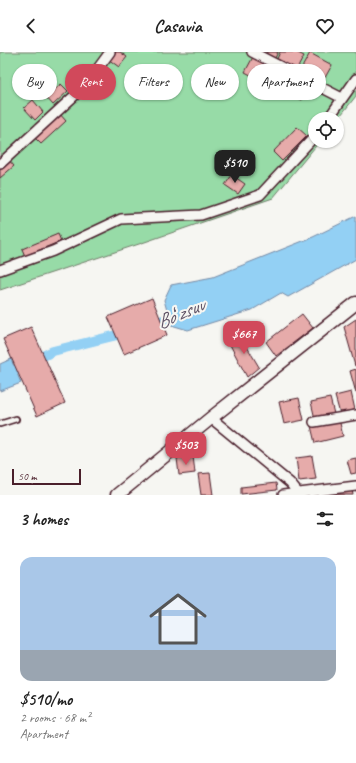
<!DOCTYPE html>
<html lang="en">
<head>
<meta charset="utf-8">
<style>
	body { margin:0; font-family:Caveat,sans-serif; background:#f2f2f2; color:#222; height:100vh; display:flex; flex-direction:column; font-size:15px; white-space:nowrap }
	* { box-sizing:border-box; margin:0 }
	p { font-size:13px; color:#767676 }
	.icon { flex:none; width:22px; height:22px; fill:none; stroke:currentColor; stroke-width:2; stroke-linecap:round; stroke-linejoin:round }
	.map { position:relative; height:443px; overflow:hidden }
	.side { display:flex; flex-direction:column; background:#fff; flex:1 }
	.side>* { flex:none }
	.banner { position:absolute; left:12px; top:12px; width:332px; height:36px; display:flex; gap:8px }
	.tools { position:absolute; left:308px; top:60px; display:grid; gap:8px }
	.tools a { display:grid; place-items:center; width:36px; height:36px; border-radius:50%; background:#fff; box-shadow:0 1px 3px #0004; font-size:20px }
	.scale { position:absolute; left:12px; bottom:10px; width:69px; box-sizing:border-box; padding-left:4px; border:2px solid #4a1f2b; border-top:0; font-size:11px; line-height:14px; white-space:nowrap; color:#4a1f2b; -webkit-text-stroke:3px #f6f6f2; paint-order:stroke }
	.price { position:absolute; translate:-50% -34px; padding:0 9px; border-radius:8px; background:#d1495b; color:#fff; font-size:13px; line-height:26px; filter:drop-shadow(0 1px 2px #0008) }
	.price::after { content:''; position:absolute; left:50%; top:24px; width:12px; height:9px; margin-left:-6px; background:inherit; clip-path:polygon(0 0,100% 0,50% 100%) }
	.price.on { background:#222; color:#fff }
	ul { padding:0; list-style:none }
	li { display:grid; align-content:center; gap:8px; height:212px; padding:0 20px }
	li span { display:grid; place-items:center; height:124px; border-radius:12px; color:#555 }
	li>.icon { margin-inline-start:auto }
	span .icon { width:72px; height:72px; fill:#fffc; stroke-width:1 }
	li b { font-size:17px }
	h2 { display:flex; justify-content:space-between; align-items:center; height:48px; padding:0 20px; font-size:17px }
	.tag { padding:0 14px; border-radius:18px; background:#fff; box-shadow:0 1px 3px #0004; font-size:14px; line-height:36px }
	.tag.on { background:#d1495b; color:#fff }
	header { display:flex; justify-content:space-between; align-items:center; height:52px; padding:0 20px; background:#fff; font-size:18px; font-weight:700 }
	.map>svg:first-child { display:block }
	.green { fill:#97dba7; stroke:#707d69 }
	.water { fill:#93d0f4; stroke:#7689a4 }
	.lines { fill:none; stroke-linecap:round; stroke-linejoin:round }
	.canal { stroke:#93d0f4; stroke-width:10 }
	.building { fill:#e6abaa; stroke:#4a1f2b }
	.lane-casing { stroke:#4a1f2b; stroke-width:8 }
	.street-casing { stroke:#4a1f2b; stroke-width:12 }
	.secondary-casing { stroke:#4a1f2b; stroke-width:15 }
	.lane { stroke:#f6f6f2; stroke-width:4.5 }
	.street { stroke:#f6f6f2; stroke-width:9 }
	.secondary { stroke:#f6f6f2; stroke-width:12 }
	.labels { text-anchor:middle; stroke-width:4; stroke-linejoin:round; paint-order:stroke }
	.water-label { font-size:20px; font-style:italic; fill:#605467; stroke:#f6f6f2 }
</style>
</head>
<body>
<header><svg class="icon" aria-label="back" viewBox="0 0 24 24"><path d="M15 5l-7 7 7 7"/></svg>Casavia<svg class="icon" aria-label="heart" viewBox="0 0 24 24"><path d="M12 20l-8-8c-3-5 5-10 8-4 3-6 11-1 8 4z"/></svg></header>
<div class="map">
<svg width="356" height="443" viewBox="0 0 356 443">
	<rect width="100%" height="100%" fill="#f6f6f2"/>
	<filter id="ink" filterUnits="userSpaceOnUse"><feTurbulence type="fractalNoise" baseFrequency=".025" numOctaves="2"/><feDisplacementMap in="SourceGraphic" scale="8" xChannelSelector="R" yChannelSelector="G"/><feConvolveMatrix kernelMatrix="1 2 1 2 8 2 1 2 1" color-interpolation-filters="sRGB"/></filter>
	<g filter="url(#ink)">
		<!-- green -->
		<path class="green" d="M0,0H356V44L337,68L315,67V89H320L273,146L139,192L0,238Z"/>
		<!-- water -->
		<path class="water" d="M356,164V207L288,245L281,241L252,258L188,278L171,273L164,248L171,233L213,225L313,185Z
			M11,307L21,331L0,339V312Z"/>
		<g class="lines">
			<!-- canal -->
			<path class="canal" d="M148,274L182,261
				M0,326L53,299L129,280"/>
		</g>
		<!-- building -->
		<path class="building" d="M113,0H120L127,5L119,15L108,7Z
			M267,0H278L275,6L266,2Z
			M280,0H296L304,4L297,17L277,7Z
			M310,1L332,13L322,31L300,19Z
			M253,5L274,16L266,31L245,20Z
			M94,26L99,32L89,43L83,38Z
			M299,28L310,34L302,48L292,43Z
			M61,32L68,39L53,53L46,45Z
			M33,48L43,60L35,68L24,56Z
			M59,61L66,69L41,92L33,84Z
			M297,75L307,84L282,109L273,100Z
			M8,107L14,114L0,126V114Z
			M232,123L245,132L238,142L225,133Z
			M58,182L61,189L25,204L22,197Z
			M152,246L167,283L124,302L108,265Z
			M302,262L313,276L276,304L266,290Z
			M356,267V314H355L344,275Z
			M31,275L65,351L37,364L3,287Z
			M240,283L259,315L247,325L228,289Z
			M356,317V341L350,319Z
			M351,340L355,358L340,362L335,344Z
			M299,346L304,368L284,372L279,350Z
			M330,346L334,362L315,367L311,350Z
			M339,367L343,384L315,391L311,374Z
			M193,404L195,421L179,423L177,406Z
			M312,404L316,427L299,429L296,406Z
			M356,406V421L351,422L347,408Z
			M210,421L213,443H201L198,422Z
			M276,431L277,438L241,442V435Z
			M352,438L353,443H335L334,440Z"/>
		<g class="lines">
			<!-- lane casing -->
			<g class="lane-casing">
				<path id="lane" d="M0,372L16,367"/>
			</g>
			<!-- street casing -->
			<g class="street-casing">
				<path id="street" d="M252,0L342,46
					M328,67L356,27
					M0,112L85,34L110,0
					M0,218L53,199L121,167L201,163L260,143L315,84
					M211,366L290,431L298,441
					M314,370L356,363
					M283,443L356,434"/>
			</g>
			<!-- secondary casing -->
			<g class="secondary-casing">
				<path id="secondary" d="M117,443L211,366L356,251"/>
			</g>
			<!-- lane -->
			<use href="#lane" class="lane"/>
			<!-- street -->
			<use href="#street" class="street"/>
			<!-- secondary -->
			<use href="#secondary" class="secondary"/>
		</g>
	</g>
	<g class="labels">
		<!-- water labels -->
		<g class="water-label">
			<text transform="translate(180 261) rotate(-23)" y="7">Boʻzsuv</text>
		</g>
	</g>
</svg>
<div class="tools">
<a><svg class="icon" aria-label="locate" viewBox="0 0 24 24"><circle cx="12" cy="12" r="6"/><path d="M12 2v4M12 18v4M2 12h4M18 12h4"/></svg></a>
</div>
<div class="scale">50 m</div>
<b class="price on" style="left:235px;top:132px">$510</b>
<b class="price" style="left:244px;top:303px">$667</b>
<b class="price" style="left:186px;top:414px">$503</b>
<div class="banner">
<a class="tag">Buy</a>
<a class="tag on">Rent</a>
<a class="tag">Filters</a>
<a class="tag">New</a>
<a class="tag">Apartment</a>
</div>
</div>
<section class="side">
<h2>3 homes<svg class="icon" aria-label="filters" viewBox="0 0 24 24"><path d="M4 7h16M4 17h16"/><circle cx="9" cy="7" r="2"/><circle cx="15" cy="17" r="2"/></svg></h2>
<ul>
<li><span style="background:linear-gradient(#a9c7e8 75%,#9aa5b1 0)"><svg class="icon" aria-label="home" viewBox="0 0 24 24"><path d="M3 11l9-7 9 7M6 9v11h12V9"/></svg></span><div><b>$510/mo</b><p>2 rooms · 68 m²</p><p>Apartment</p></div></li>
</ul>
</section>
</body>
</html>
